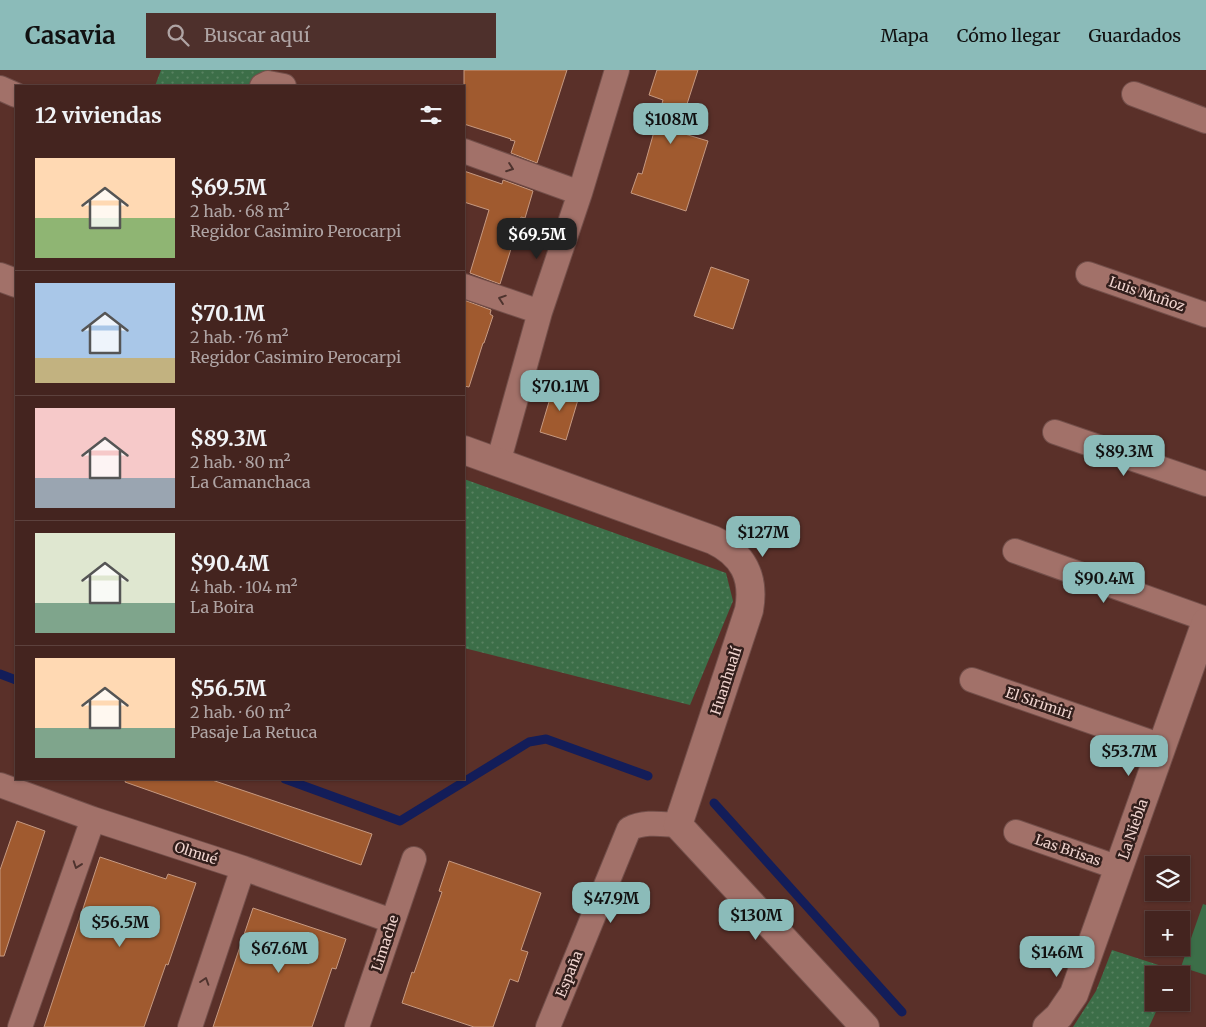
<!DOCTYPE html>
<html lang="es">
<head>
<meta charset="utf-8">
<style>
	body { margin:0; font-family:Merriweather,serif; background:#4e302c; color:#f1f3f6; height:100vh; display:flex; flex-direction:column; font-size:19px; white-space:nowrap }
	* { box-sizing:border-box; margin:0 }
	p { font-size:16px; color:#afa4a4 }
	.icon { flex:none; width:28px; height:28px; fill:none; stroke:currentColor; stroke-width:2; stroke-linecap:round; stroke-linejoin:round }
	.map { position:relative; flex:1; overflow:hidden }
	.sheet { position:absolute; left:15px; top:15px; width:450px; height:695px; display:flex; flex-direction:column; background:#44241f; border-radius:0px; box-shadow:0 1px 4px #0004,0 0 0 1px #5c413d }
	.sheet>* { flex:none }
	.fabs { position:absolute; left:1145px; top:786px; display:grid; gap:10px }
	.fabs a { display:grid; place-items:center; width:45px; height:45px; border-radius:0px; background:#44241f; box-shadow:0 1px 4px #0004,0 0 0 1px #5c413d; font-size:25px }
	.price { position:absolute; translate:-50% -42px; padding:0 11px; border-radius:10px; background:#8bbbb9; color:#111; font-size:16px; line-height:32px; filter:drop-shadow(0 1px 2px #0008) }
	.price::after { content:''; position:absolute; left:50%; top:30px; width:15px; height:11px; margin-left:-8px; background:inherit; clip-path:polygon(0 0,100% 0,50% 100%) }
	.price.selected { background:#222; color:#fff }
	ul { padding:0; list-style:none }
	li { display:flex; align-items:center; gap:15px; height:125px; padding:0 20px }
	li+li { border-top:1px solid #5c413d }
	li span { display:grid; place-items:center; flex:none; width:140px; height:100px; border-radius:0px; color:#555 }
	li>.icon { margin-inline-start:auto }
	span .icon { width:60px; height:60px; fill:#fffc; stroke-width:1 }
	li b { font-size:21px }
	h2 { display:flex; justify-content:space-between; align-items:center; height:60px; padding:0 20px; font-size:21px }
	header { display:flex; align-items:center; gap:30px; box-sizing:border-box; height:70px; padding:0 25px; background:#8bbbb9; color:#111 }
	header strong { font-size:24px }
	nav { display:flex; gap:28px; margin-inline-start:auto; font-size:18px }
	.search { width:350px; height:45px; background:#4e302c; display:flex; align-items:center; gap:12px; box-sizing:border-box; padding:0 18px; border-radius:0px; color:#afa4a4; font-size:19px }
	.map>svg:first-child { display:block }
	.park { fill:url(#park-dots) }
	.pitch { fill:#3c6e48 }
	.lines { fill:none; stroke-linecap:round; stroke-linejoin:round }
	.stream { stroke:#131d59; stroke-width:9 }
	.building { fill:#a05a2f; stroke:#c69981 }
	.minor-casing { stroke:#734f4a; stroke-width:26 }
	.tertiary-casing { stroke:#734f4a; stroke-width:30 }
	.minor { stroke:#a27169; stroke-width:24 }
	.tertiary { stroke:#a27169; stroke-width:28 }
	.oneway { stroke:#4e332e }
	.labels { text-anchor:middle; stroke-width:5; stroke-linejoin:round; paint-order:stroke }
	.street-label { font-size:14px; fill:#f0d4cf; stroke:#321e1b }
</style>
</head>
<body>
<header>
<strong>Casavia</strong>
<div class="search"><svg class="icon" aria-label="search" viewBox="0 0 24 24"><circle cx="10" cy="10" r="6"/><path d="M15 15l6 6"/></svg>Buscar aquí</div>
<nav><a>Mapa</a><a>Cómo llegar</a><a>Guardados</a></nav>
</header>
<div class="map">
<svg width="1206" height="957" viewBox="0 0 1206 957">
	<defs>
		<pattern id="park-dots" width="8" height="8" patternUnits="userSpaceOnUse" patternTransform="scale(1.25)"><rect width="8" height="8" fill="#3c6e48"/><path d="M2 2h.1M6 6h.1" fill="none" stroke="#588261" stroke-width="1.8" stroke-linecap="round"/></pattern>
	</defs>
	<rect width="100%" height="100%" fill="#5a3029"/>
	<!-- park -->
	<path class="park" d="M161,0H271L269,6L250,16H155Z
		M464,409L726,503L733,531L690,635L464,578Z
		M1112,880L1174,900L1172,905H1154V932L1160,933L1149,957H1073L1096,921Z"/>
	<!-- pitch -->
	<path class="pitch" d="M1203,834L1206,835V905L1181,897Z"/>
	<g class="lines">
		<!-- stream -->
		<path class="stream" d="M0,604L16,610
			M285,709L400,751L529,672L546,669L648,706
			M714,733L902,942"/>
	</g>
	<!-- building -->
	<path class="building" d="M464,0H567L537,93L511,83L515,71L510,70L511,69L464,54Z
		M657,0H698L678,62L708,71L686,141L631,123L638,103L642,104L663,30L649,25Z
		M464,101L502,114L503,110L533,121L525,148L521,147L500,214L470,203L489,140L464,132Z
		M711,197L749,210L733,259L694,246Z
		M464,230L491,240L490,244L493,246L484,273H483L469,317L464,316Z
		M554,315L580,323L566,370L540,362Z
		M126,709H209L372,764L361,795L125,712Z
		M17,751L45,761L4,886H0V800Z
		M100,787L166,809L168,804L196,813L168,895L166,894L144,957H44Z
		M449,791L541,823L521,880L528,882L518,912L510,909L493,957H474L402,933L412,902L414,903L442,822L439,821Z
		M253,838L346,869L336,899L332,898L312,957H213Z"/>
	<g class="lines">
		<!-- minor casing -->
		<g class="minor-casing">
			<path id="minor" d="M262,16L268,13L284,16
				M0,18L16,25
				M1134,24L1206,51
				M464,81L580,123
				M1088,204L1206,245
				M464,216L540,242
				M1055,362L1206,414
				M498,393L540,242L580,123L617,0
				M1015,481L1206,549
				M972,610L1162,676
				M0,715L93,749L243,798L392,851
				M1016,762L1119,798
				M20,957L93,749
				M190,957L243,798
				M357,957L414,789
				M548,957L629,759C644,751 661,754 678,755"/>
		</g>
		<!-- tertiary casing -->
		<g class="tertiary-casing">
			<path id="tertiary" d="M0,207L16,213
				M464,380L713,470C743,484 755,507 749,540L678,755L865,957
				M1047,957L1059,946L1074,924L1206,552"/>
		</g>
		<!-- minor -->
		<use href="#minor" class="minor"/>
		<!-- tertiary -->
		<use href="#tertiary" class="tertiary"/>
	</g>
	<!-- one-way arrows -->
	<defs><path id="oneway-chevron" d="M-2-3.5L2.5 0L-2 3.5" fill="none" stroke-width="1.6" stroke-linecap="round" stroke-linejoin="round" transform="scale(1.25)"/></defs>
	<g class="oneway">
		<use href="#oneway-chevron" transform="translate(510 98) rotate(20)"/>
		<use href="#oneway-chevron" transform="translate(502 229) rotate(-161)"/>
		<use href="#oneway-chevron" transform="translate(77 795) rotate(109)"/>
		<use href="#oneway-chevron" transform="translate(205 911) rotate(-72)"/>
	</g>
	<g class="labels">
		<!-- street labels -->
		<g class="street-label">
			<text transform="translate(1147 224) rotate(19)" y="5">Luis Muñoz</text>
			<text transform="translate(726 611) rotate(-72)" y="5">Huanhualí</text>
			<text transform="translate(1039 633) rotate(19)" y="5">El Sirimiri</text>
			<text transform="translate(1133 759) rotate(-71)" y="5">La Niebla</text>
			<text transform="translate(1068 780) rotate(19)" y="5">Las Brisas</text>
			<text transform="translate(196 783) rotate(18)" y="5">Olmué</text>
			<text transform="translate(385 873) rotate(-72)" y="5">Limache</text>
			<text transform="translate(569 904) rotate(-68)" y="5">España</text>
		</g>
	</g>
</svg>
<div class="fabs">
<a><svg class="icon" aria-label="layers" viewBox="0 0 24 24"><path d="M12 4l9 5-9 5-9-5zM3 14l9 5 9-5"/></svg></a>
<a>+</a>
<a>−</a>
</div>
<b class="price" style="left:671px;top:75px">$108M</b>
<b class="price selected" style="left:537px;top:190px">$69.5M</b>
<b class="price" style="left:560px;top:342px">$70.1M</b>
<b class="price" style="left:1124px;top:407px">$89.3M</b>
<b class="price" style="left:763px;top:488px">$127M</b>
<b class="price" style="left:1104px;top:534px">$90.4M</b>
<b class="price" style="left:1129px;top:707px">$53.7M</b>
<b class="price" style="left:611px;top:854px">$47.9M</b>
<b class="price" style="left:756px;top:871px">$130M</b>
<b class="price" style="left:120px;top:878px">$56.5M</b>
<b class="price" style="left:279px;top:904px">$67.6M</b>
<b class="price" style="left:1057px;top:908px">$146M</b>
<section class="sheet">
<h2>12 viviendas<svg class="icon" aria-label="filters" viewBox="0 0 24 24"><path d="M4 7h16M4 17h16"/><circle cx="9" cy="7" r="2"/><circle cx="15" cy="17" r="2"/></svg></h2>
<ul>
<li><span style="background:linear-gradient(#ffd9b3 60%,#8fb573 0)"><svg class="icon" aria-label="home" viewBox="0 0 24 24"><path d="M3 11l9-7 9 7M6 9v11h12V9"/></svg></span><div><b>$69.5M</b><p>2 hab. · 68 m²</p><p>Regidor Casimiro Perocarpi</p></div></li>
<li><span style="background:linear-gradient(#a9c7e8 75%,#c2b280 0)"><svg class="icon" aria-label="home" viewBox="0 0 24 24"><path d="M3 11l9-7 9 7M6 9v11h12V9"/></svg></span><div><b>$70.1M</b><p>2 hab. · 76 m²</p><p>Regidor Casimiro Perocarpi</p></div></li>
<li><span style="background:linear-gradient(#f6c9c9 70%,#9aa5b1 0)"><svg class="icon" aria-label="home" viewBox="0 0 24 24"><path d="M3 11l9-7 9 7M6 9v11h12V9"/></svg></span><div><b>$89.3M</b><p>2 hab. · 80 m²</p><p>La Camanchaca</p></div></li>
<li><span style="background:linear-gradient(#dfe7d0 70%,#7fa58c 0)"><svg class="icon" aria-label="home" viewBox="0 0 24 24"><path d="M3 11l9-7 9 7M6 9v11h12V9"/></svg></span><div><b>$90.4M</b><p>4 hab. · 104 m²</p><p>La Boira</p></div></li>
<li><span style="background:linear-gradient(#ffd9b3 70%,#7fa58c 0)"><svg class="icon" aria-label="home" viewBox="0 0 24 24"><path d="M3 11l9-7 9 7M6 9v11h12V9"/></svg></span><div><b>$56.5M</b><p>2 hab. · 60 m²</p><p>Pasaje La Retuca</p></div></li>
</ul>
</section>
</div>
</body>
</html>
